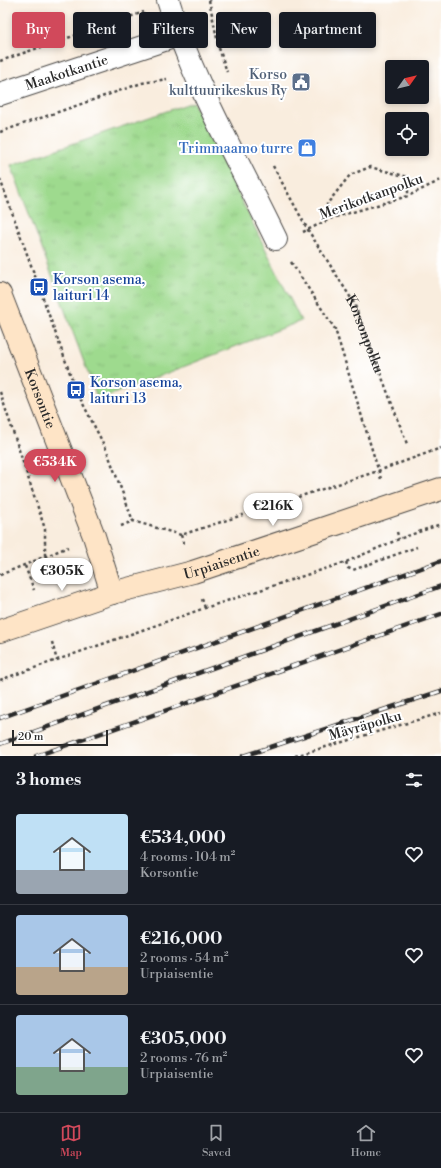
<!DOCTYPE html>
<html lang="en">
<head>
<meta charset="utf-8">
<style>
	body { margin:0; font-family:"Libre Bodoni",serif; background:#20242c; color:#f1f3f6; height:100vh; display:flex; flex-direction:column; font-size:15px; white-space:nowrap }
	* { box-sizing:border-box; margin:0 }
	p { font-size:13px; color:#9ea1a6 }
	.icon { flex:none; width:22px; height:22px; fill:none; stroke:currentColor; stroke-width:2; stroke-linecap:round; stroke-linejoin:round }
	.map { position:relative; height:756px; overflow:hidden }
	.side { display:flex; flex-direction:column; background:#171b24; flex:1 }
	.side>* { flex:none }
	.guide { position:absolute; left:12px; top:12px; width:417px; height:36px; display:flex; gap:8px }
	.needle { width:26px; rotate:56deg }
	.fabs { position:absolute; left:385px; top:60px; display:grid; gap:8px }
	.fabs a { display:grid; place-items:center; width:44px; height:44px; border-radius:4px; background:#171b24; box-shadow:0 2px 6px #0003; font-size:20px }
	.scale { position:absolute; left:12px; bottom:10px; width:96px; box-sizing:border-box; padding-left:4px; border:2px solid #2b2b2b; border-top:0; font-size:11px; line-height:14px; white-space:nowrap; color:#2b2b2b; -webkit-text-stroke:3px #fff; paint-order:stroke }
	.price { position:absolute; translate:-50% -34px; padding:0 9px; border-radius:14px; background:#fff; color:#222; font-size:13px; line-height:26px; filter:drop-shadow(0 1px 2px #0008) }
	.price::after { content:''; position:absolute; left:50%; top:24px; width:12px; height:9px; margin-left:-6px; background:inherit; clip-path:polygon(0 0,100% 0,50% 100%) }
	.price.on { background:#d1495b; color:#fff }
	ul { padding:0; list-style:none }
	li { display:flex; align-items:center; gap:12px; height:100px; padding:0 16px }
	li+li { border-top:1px solid #363941 }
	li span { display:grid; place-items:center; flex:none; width:112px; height:80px; border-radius:4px; color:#555 }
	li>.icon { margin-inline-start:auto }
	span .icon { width:48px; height:48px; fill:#fffc; stroke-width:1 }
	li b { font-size:17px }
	h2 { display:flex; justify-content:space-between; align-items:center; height:48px; padding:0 16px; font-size:17px }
	.tag { padding:0 14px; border-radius:4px; background:#171b24; box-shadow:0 2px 6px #0003; font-size:14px; line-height:36px }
	.tag.on { background:#d1495b; color:#fff }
	.dock { display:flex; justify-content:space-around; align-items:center; height:56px; border-top:1px solid #363941; background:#171b24; font-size:11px; color:#9ea1a6 }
	.dock a { display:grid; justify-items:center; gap:2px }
	.dock .on { color:#d1495b }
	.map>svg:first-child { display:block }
	.grass { fill:url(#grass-tufts); stroke:#64825c }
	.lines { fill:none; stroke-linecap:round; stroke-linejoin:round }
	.street-casing { stroke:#4a4846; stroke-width:24 }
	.secondary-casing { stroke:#4a4846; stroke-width:24 }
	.path { stroke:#4a4846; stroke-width:2.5; stroke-dasharray:3 3; stroke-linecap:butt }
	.street { stroke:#fff; stroke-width:22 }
	.secondary { stroke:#fee4c6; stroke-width:22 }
	.rail-casing { stroke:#2b2b2b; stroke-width:4.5 }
	.rail { stroke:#fff; stroke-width:3; stroke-dasharray:9; stroke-linecap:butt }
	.labels { text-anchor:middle; stroke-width:4; stroke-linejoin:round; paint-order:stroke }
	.street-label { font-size:14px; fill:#2b2b2b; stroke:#fff }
	.service-label { font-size:14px; fill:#4e5e75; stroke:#fff; text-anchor:end }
	.shop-label { font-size:14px; fill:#366cbe; stroke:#fff; text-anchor:end }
	.transit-label { font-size:14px; fill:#164399; stroke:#fff; text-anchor:start }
</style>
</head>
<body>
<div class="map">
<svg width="441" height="756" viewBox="0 0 441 756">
	<defs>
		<pattern id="grass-tufts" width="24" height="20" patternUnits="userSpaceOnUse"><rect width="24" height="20" fill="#9eda8e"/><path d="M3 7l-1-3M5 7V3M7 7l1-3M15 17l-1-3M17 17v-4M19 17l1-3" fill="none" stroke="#88bb7b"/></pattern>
	</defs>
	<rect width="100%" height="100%" fill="#fff"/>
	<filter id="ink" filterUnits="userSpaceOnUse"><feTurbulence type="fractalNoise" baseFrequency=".025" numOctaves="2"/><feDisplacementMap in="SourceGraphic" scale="8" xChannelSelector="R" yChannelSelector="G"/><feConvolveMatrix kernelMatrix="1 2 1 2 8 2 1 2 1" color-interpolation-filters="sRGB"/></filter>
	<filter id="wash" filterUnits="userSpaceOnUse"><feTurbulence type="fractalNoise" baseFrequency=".012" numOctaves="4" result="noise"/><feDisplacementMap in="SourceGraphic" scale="16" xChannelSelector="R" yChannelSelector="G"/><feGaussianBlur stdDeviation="0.9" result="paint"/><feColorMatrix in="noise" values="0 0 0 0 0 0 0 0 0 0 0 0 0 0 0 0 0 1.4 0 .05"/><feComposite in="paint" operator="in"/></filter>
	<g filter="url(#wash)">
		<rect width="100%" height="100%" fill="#f9edde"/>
		<!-- grass -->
		<path class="grass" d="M193,102L301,321L98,400L11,165Z"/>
	</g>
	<g filter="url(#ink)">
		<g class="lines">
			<!-- street casing -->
			<g class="street-casing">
				<g id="street">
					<path d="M168,0C192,82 239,162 276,239"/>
					<path id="s2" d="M0,94L179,35"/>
				</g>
			</g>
			<!-- secondary casing -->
			<g class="secondary-casing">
				<g id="secondary">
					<path id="s3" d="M0,294L94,536L112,593"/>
					<path id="s4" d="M0,631L112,593L193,572L441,489"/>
				</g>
			</g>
			<!-- path -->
			<g class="path">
				<path d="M209,0L219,48"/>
				<path d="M219,48L227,72"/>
				<path d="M0,61L144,12"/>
				<path d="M0,132L142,83L167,79"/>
				<path id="s1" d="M273,166L308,230L354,303L407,444"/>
				<path d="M0,179L76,390L107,451L133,521"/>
				<path d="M332,218L327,204L350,175L370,167L408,177V196"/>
				<path d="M303,232L332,218L408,196L441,180"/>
				<path d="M291,262L335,329L381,479"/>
				<path d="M0,392L45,529V556"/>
				<path d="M121,526L133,521L181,535L378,471L441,448"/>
				<path d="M397,532L399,539"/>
				<path d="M181,535L184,545"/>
				<path d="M346,562L348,568L353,570L417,547"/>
				<path d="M25,566L34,590"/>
				<path d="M0,575L68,547"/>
				<path d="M202,599L205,608"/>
				<path d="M52,642L57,661"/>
				<path d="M0,680L205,608L346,562L399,539L441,524"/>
				<path d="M295,756L441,713"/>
			</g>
			<!-- street -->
			<use href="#street" class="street"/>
			<!-- secondary -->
			<use href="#secondary" class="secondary"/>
			<!-- rail casing -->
			<g class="rail-casing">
				<path id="rail" d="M0,718L441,561
					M0,744L441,586
					M36,756L441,614
					M243,756L441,691"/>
			</g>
			<!-- rail -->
			<use href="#rail" class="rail"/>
		</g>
	</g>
	<!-- icons -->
	<defs>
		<g id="civic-square" transform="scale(1)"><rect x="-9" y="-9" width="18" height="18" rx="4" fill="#5c6f8a" stroke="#fff"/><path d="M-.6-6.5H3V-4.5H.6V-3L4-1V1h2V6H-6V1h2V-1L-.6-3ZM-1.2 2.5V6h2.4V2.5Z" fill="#fff"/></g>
		<g id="shop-square" transform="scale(1)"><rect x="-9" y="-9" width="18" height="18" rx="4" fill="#3f7fe0" stroke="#fff"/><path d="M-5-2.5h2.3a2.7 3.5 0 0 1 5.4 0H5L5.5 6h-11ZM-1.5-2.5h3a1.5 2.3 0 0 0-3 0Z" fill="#fff"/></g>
		<g id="bus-square" transform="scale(1)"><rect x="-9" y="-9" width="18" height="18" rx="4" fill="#1a4fb4" stroke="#fff"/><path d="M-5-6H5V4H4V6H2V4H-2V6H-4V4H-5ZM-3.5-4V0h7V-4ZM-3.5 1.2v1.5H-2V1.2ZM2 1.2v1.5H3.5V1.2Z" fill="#fff"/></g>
	</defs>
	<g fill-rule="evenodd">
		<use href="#civic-square" x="301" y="82"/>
		<use href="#shop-square" x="307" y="148"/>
		<use href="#bus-square" x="39" y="287"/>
		<use href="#bus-square" x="76" y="390"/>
	</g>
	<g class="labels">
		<!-- street labels -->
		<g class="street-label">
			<text dy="5" stroke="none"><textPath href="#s2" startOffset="70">Maakotkantie</textPath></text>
			<text transform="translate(371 196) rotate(-20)" y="5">Merikotkanpolku</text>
			<text dy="5" stroke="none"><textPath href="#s1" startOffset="192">Korsonpolku</textPath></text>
			<text dy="5" stroke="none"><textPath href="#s3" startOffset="112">Korsontie</textPath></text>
			<text dy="5" stroke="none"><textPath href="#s4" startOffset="232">Urpiaisentie</textPath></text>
			<text transform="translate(365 725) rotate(-16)" y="5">Mäyräpolku</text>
		</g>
		<!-- service labels -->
		<g class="service-label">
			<text x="287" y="79">Korso<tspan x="287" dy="16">kulttuurikeskus Ry</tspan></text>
		</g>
		<!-- shop labels -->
		<g class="shop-label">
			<text x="293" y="153">Trimmaamo turre</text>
		</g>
		<!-- transit labels -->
		<g class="transit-label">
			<text x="53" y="284">Korson asema,<tspan x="53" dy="16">laituri 14</tspan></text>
			<text x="90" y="387">Korson asema,<tspan x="90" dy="16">laituri 13</tspan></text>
		</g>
	</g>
</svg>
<div class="fabs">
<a><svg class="needle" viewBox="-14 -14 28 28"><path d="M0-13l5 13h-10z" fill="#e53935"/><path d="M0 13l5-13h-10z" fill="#9ea1a6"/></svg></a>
<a><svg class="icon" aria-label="locate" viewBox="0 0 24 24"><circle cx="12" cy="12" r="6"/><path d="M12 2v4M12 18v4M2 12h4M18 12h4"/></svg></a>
</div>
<div class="scale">20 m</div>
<b class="price on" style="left:55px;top:483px">€534K</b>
<b class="price" style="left:273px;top:527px">€216K</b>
<b class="price" style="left:62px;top:592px">€305K</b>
<div class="guide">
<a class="tag on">Buy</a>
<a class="tag">Rent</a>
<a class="tag">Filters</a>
<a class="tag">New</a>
<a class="tag">Apartment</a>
</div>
</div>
<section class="side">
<h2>3 homes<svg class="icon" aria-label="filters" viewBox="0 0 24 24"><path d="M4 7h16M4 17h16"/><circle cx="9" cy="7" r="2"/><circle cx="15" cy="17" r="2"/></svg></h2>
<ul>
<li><span style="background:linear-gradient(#bfe0f5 70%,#9aa5b1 0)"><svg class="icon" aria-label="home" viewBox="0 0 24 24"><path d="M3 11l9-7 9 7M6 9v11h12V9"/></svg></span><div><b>€534,000</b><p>4 rooms · 104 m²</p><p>Korsontie</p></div><svg class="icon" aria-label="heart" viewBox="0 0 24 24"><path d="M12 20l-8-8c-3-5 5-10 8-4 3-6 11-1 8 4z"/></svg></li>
<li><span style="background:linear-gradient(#a9c7e8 65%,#b9a48a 0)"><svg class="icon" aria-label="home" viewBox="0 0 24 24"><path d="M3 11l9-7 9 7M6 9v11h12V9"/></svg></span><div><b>€216,000</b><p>2 rooms · 54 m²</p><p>Urpiaisentie</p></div><svg class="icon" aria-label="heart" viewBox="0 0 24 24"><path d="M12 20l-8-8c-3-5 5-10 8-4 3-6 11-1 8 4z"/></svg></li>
<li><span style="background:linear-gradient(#a9c7e8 65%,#7fa58c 0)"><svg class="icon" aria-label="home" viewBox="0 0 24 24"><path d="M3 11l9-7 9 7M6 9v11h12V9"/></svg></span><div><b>€305,000</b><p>2 rooms · 76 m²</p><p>Urpiaisentie</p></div><svg class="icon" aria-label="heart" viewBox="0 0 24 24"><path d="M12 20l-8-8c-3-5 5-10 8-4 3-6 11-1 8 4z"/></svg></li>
</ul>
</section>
<nav class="dock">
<a class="on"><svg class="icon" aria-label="map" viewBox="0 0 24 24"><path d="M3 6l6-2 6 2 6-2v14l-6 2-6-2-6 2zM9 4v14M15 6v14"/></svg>Map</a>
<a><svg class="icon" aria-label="saved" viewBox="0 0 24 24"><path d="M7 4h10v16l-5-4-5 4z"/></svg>Saved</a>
<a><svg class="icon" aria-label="home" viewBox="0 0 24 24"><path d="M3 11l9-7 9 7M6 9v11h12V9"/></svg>Home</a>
</nav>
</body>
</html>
